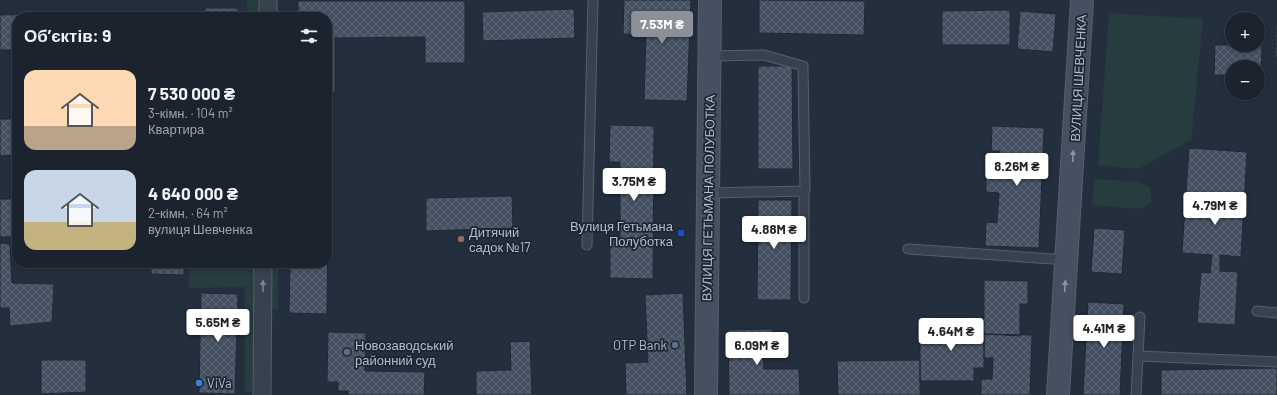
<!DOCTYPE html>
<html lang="uk">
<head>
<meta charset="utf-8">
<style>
	body { margin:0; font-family:Barlow,sans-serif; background:#242b36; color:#f1f3f6; height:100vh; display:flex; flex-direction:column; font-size:15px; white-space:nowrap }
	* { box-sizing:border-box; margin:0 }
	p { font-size:13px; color:#a0a4aa }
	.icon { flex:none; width:22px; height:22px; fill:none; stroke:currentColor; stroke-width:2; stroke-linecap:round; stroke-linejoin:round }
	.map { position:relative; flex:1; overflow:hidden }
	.sheet { position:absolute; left:12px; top:12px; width:320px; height:256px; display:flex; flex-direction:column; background:#1b232e; border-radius:16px; box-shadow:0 2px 6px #0003,0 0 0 1px #39404a }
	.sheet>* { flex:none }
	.fabs { position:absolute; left:1225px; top:12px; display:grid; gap:8px }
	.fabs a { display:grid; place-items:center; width:40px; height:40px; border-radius:50%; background:#1b232e; box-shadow:0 2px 6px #0003,0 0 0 1px #39404a; font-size:20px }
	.price { position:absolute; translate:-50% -34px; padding:0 9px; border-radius:4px; background:#fff; color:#222; font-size:13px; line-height:26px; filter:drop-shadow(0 1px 2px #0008) }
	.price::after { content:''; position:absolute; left:50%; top:24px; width:12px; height:9px; margin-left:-6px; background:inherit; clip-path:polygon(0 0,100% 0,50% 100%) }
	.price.selected { background:#8c9099; color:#fff }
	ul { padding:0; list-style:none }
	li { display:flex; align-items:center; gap:12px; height:100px; padding:0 12px }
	li span { display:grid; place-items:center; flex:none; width:112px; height:80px; border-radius:12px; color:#555 }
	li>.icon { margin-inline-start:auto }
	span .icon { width:48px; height:48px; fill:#fffc; stroke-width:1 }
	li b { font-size:17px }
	h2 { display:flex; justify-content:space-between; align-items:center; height:48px; padding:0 12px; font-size:17px }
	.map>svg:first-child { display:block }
	.green { fill:#263c3f }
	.building { fill:url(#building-cross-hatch); stroke:#1f2835 }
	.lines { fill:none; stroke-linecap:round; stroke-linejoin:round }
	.lane-casing { stroke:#565f6c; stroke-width:11 }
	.street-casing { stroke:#565f6c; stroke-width:19 }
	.secondary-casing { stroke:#565f6c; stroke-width:24 }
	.lane { stroke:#38414e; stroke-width:9 }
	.street { stroke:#38414e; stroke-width:17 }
	.secondary { stroke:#465061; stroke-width:22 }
	.oneway { fill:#8e96a5 }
	.oneway2 { fill:#7c8592 }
	.transit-dot { fill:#1a4fb4; stroke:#1d2633; stroke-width:1.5 }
	.education-dot { fill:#8d6e63; stroke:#1d2633; stroke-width:1.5 }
	.service-dot { fill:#5c6f8a; stroke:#1d2633; stroke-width:1.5 }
	.shop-dot { fill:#3f7fe0; stroke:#1d2633; stroke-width:1.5 }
	.labels { text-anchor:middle; stroke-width:3.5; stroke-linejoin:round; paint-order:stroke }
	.street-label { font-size:13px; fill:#b4bcc9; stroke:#1d2633 }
	.poi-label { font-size:13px; fill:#b4bcc9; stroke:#1d2633; text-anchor:start }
</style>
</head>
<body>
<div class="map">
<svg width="1277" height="395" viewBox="0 0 1277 395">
	<defs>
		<pattern id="building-cross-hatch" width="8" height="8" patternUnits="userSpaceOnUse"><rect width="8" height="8" fill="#455162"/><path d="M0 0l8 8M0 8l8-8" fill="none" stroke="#5d6877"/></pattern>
	</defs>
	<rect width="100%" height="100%" fill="#242f3e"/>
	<!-- green -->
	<path class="green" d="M247,0H256L261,3L260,17H247Z
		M1109,13L1203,19L1191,140L1138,169L1098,165Z
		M1095,179L1140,182L1151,188V203L1139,209L1092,205Z
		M189,263H256L252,392H245V287L189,288Z
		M269,263H278V310L271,308Z"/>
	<!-- building -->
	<path class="building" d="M624,0H691L687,101L644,100L646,35L623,34Z
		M759,0L865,1L864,35L759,33Z
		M298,1H465V63H425V37L335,38V92H327V17H298Z
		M205,8H238V17H205Z
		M574,9L575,38L483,41L482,12Z
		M1010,10V45H942V11Z
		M1020,11L1056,14L1053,52L1017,49Z
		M133,12V17H17V50H0V15Z
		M1276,25H1277V58H1275Z
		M1215,45H1262L1261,75H1258V67H1232V75H1214Z
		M758,66H792L793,169H758Z
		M0,119H12L13,155L0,156Z
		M610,125L654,126L653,279L610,278V239H620V162H609Z
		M992,126L1044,128L1039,248L985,246L986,222L997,223L999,193L986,192V175L999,176L1000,151H991Z
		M1189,148L1247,152L1241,257L1220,255V271L1238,272L1235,325L1197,323L1201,272L1210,273L1212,255L1182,253Z
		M512,196L513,228L426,231V198Z
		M0,199H17V237H0Z
		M758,200H792L791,300H757Z
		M327,226H328L327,314L289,313L290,263H327Z
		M1094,228L1125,230L1122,274L1091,272Z
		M0,243L10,244L12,283L54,284L52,322L10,326L9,308H0Z
		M151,263H184V275L151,274Z
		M984,280L1028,281V304H1020V336L984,334Z
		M201,293L238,294L235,394L199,393Z
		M683,293L687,395H626L625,363L648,362L645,295Z
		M1088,302L1124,304L1120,395H1083Z
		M931,318H969V335L984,334V368H974V381H920V338H931Z
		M772,329V351H763L764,369H799L800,395H729L728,330Z
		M328,332L366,333L365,371L425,372L424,395H348V391H338V382H327Z
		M984,334L1032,335L1030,395H981V379H992L993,358H984Z
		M530,341L532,395H476V371L511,370L510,342Z
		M41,360H86V392L41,394Z
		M920,360V395H838L837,361Z
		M1277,368V395H1161V370Z"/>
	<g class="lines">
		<!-- lane casing -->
		<g class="lane-casing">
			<path id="lane" d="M709,193L805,191L803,66L764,55L710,56
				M587,245L593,0
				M908,249L1067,260
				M804,298V191
				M1257,311L1277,313
				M1138,356L1140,317
				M1136,395L1138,356L1277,362"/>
		</g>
		<!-- street casing -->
		<g class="street-casing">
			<path id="street" d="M268,0V17
				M262,395L263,263"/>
		</g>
		<!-- secondary casing -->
		<g class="secondary-casing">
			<path id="secondary" d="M706,395L710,0
				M1058,395L1082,0"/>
		</g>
		<!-- lane -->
		<use href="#lane" class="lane"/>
		<!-- street -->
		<use href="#street" class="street"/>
		<!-- secondary -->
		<use href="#secondary" class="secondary"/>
	</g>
	<!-- one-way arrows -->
	<defs><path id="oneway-solid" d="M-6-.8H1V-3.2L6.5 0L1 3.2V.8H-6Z"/></defs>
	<g class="oneway">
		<use href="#oneway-solid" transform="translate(1073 156) rotate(-87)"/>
		<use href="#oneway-solid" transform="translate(1065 286) rotate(-86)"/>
	</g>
	<use class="oneway2" href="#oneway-solid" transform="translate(263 286) rotate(-90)"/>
	<!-- markers -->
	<rect class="transit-dot" x="677" y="229" width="8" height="8" rx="2"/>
	<circle class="education-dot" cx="461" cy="239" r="4"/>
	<g class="service-dot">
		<circle cx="675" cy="345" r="4"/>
		<circle cx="347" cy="352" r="4"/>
	</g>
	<circle class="shop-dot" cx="199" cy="383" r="4"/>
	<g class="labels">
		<!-- street labels -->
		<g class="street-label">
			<text transform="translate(1078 78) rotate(-87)" y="5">ВУЛИЦЯ ШЕВЧЕНКА</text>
			<text transform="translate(708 198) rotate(-89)" y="5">ВУЛИЦЯ ГЕТЬМАНА ПОЛУБОТКА</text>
		</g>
		<!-- poi labels -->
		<g class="poi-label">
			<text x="673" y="231" text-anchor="end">Вулиця Гетьмана<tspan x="673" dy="15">Полуботка</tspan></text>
			<text x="469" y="237">Дитячий<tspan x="469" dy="15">садок №17</tspan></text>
			<text x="355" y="350">Новозаводський<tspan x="355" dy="15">районний суд</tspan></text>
			<text x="667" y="350" text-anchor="end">OTP Bank</text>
			<text x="207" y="388">ViVa</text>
		</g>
	</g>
</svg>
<div class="fabs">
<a>+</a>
<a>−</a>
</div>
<b class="price selected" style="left:662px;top:45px">7.53M ₴</b>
<b class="price" style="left:1017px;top:187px">8.26M ₴</b>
<b class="price" style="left:634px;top:202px">3.75M ₴</b>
<b class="price" style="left:1215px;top:226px">4.79M ₴</b>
<b class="price" style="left:774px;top:250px">4.88M ₴</b>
<b class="price" style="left:218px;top:343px">5.65M ₴</b>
<b class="price" style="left:1104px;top:349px">4.41M ₴</b>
<b class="price" style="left:951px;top:352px">4.64M ₴</b>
<b class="price" style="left:757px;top:366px">6.09M ₴</b>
<section class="sheet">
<h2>Об’єктів: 9<svg class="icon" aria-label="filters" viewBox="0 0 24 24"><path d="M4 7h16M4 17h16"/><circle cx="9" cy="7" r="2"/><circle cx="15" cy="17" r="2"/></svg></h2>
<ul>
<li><span style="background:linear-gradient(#ffd9b3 70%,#b9a48a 0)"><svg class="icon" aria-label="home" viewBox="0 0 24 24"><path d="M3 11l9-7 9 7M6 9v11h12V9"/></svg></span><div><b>7 530 000 ₴</b><p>3-кімн. · 104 m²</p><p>Квартира</p></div></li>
<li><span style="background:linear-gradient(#c9d6e8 65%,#c2b280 0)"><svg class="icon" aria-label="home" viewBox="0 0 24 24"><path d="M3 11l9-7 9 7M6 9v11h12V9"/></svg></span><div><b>4 640 000 ₴</b><p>2-кімн. · 64 m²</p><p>вулиця Шевченка</p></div></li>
</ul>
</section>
</div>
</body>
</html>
